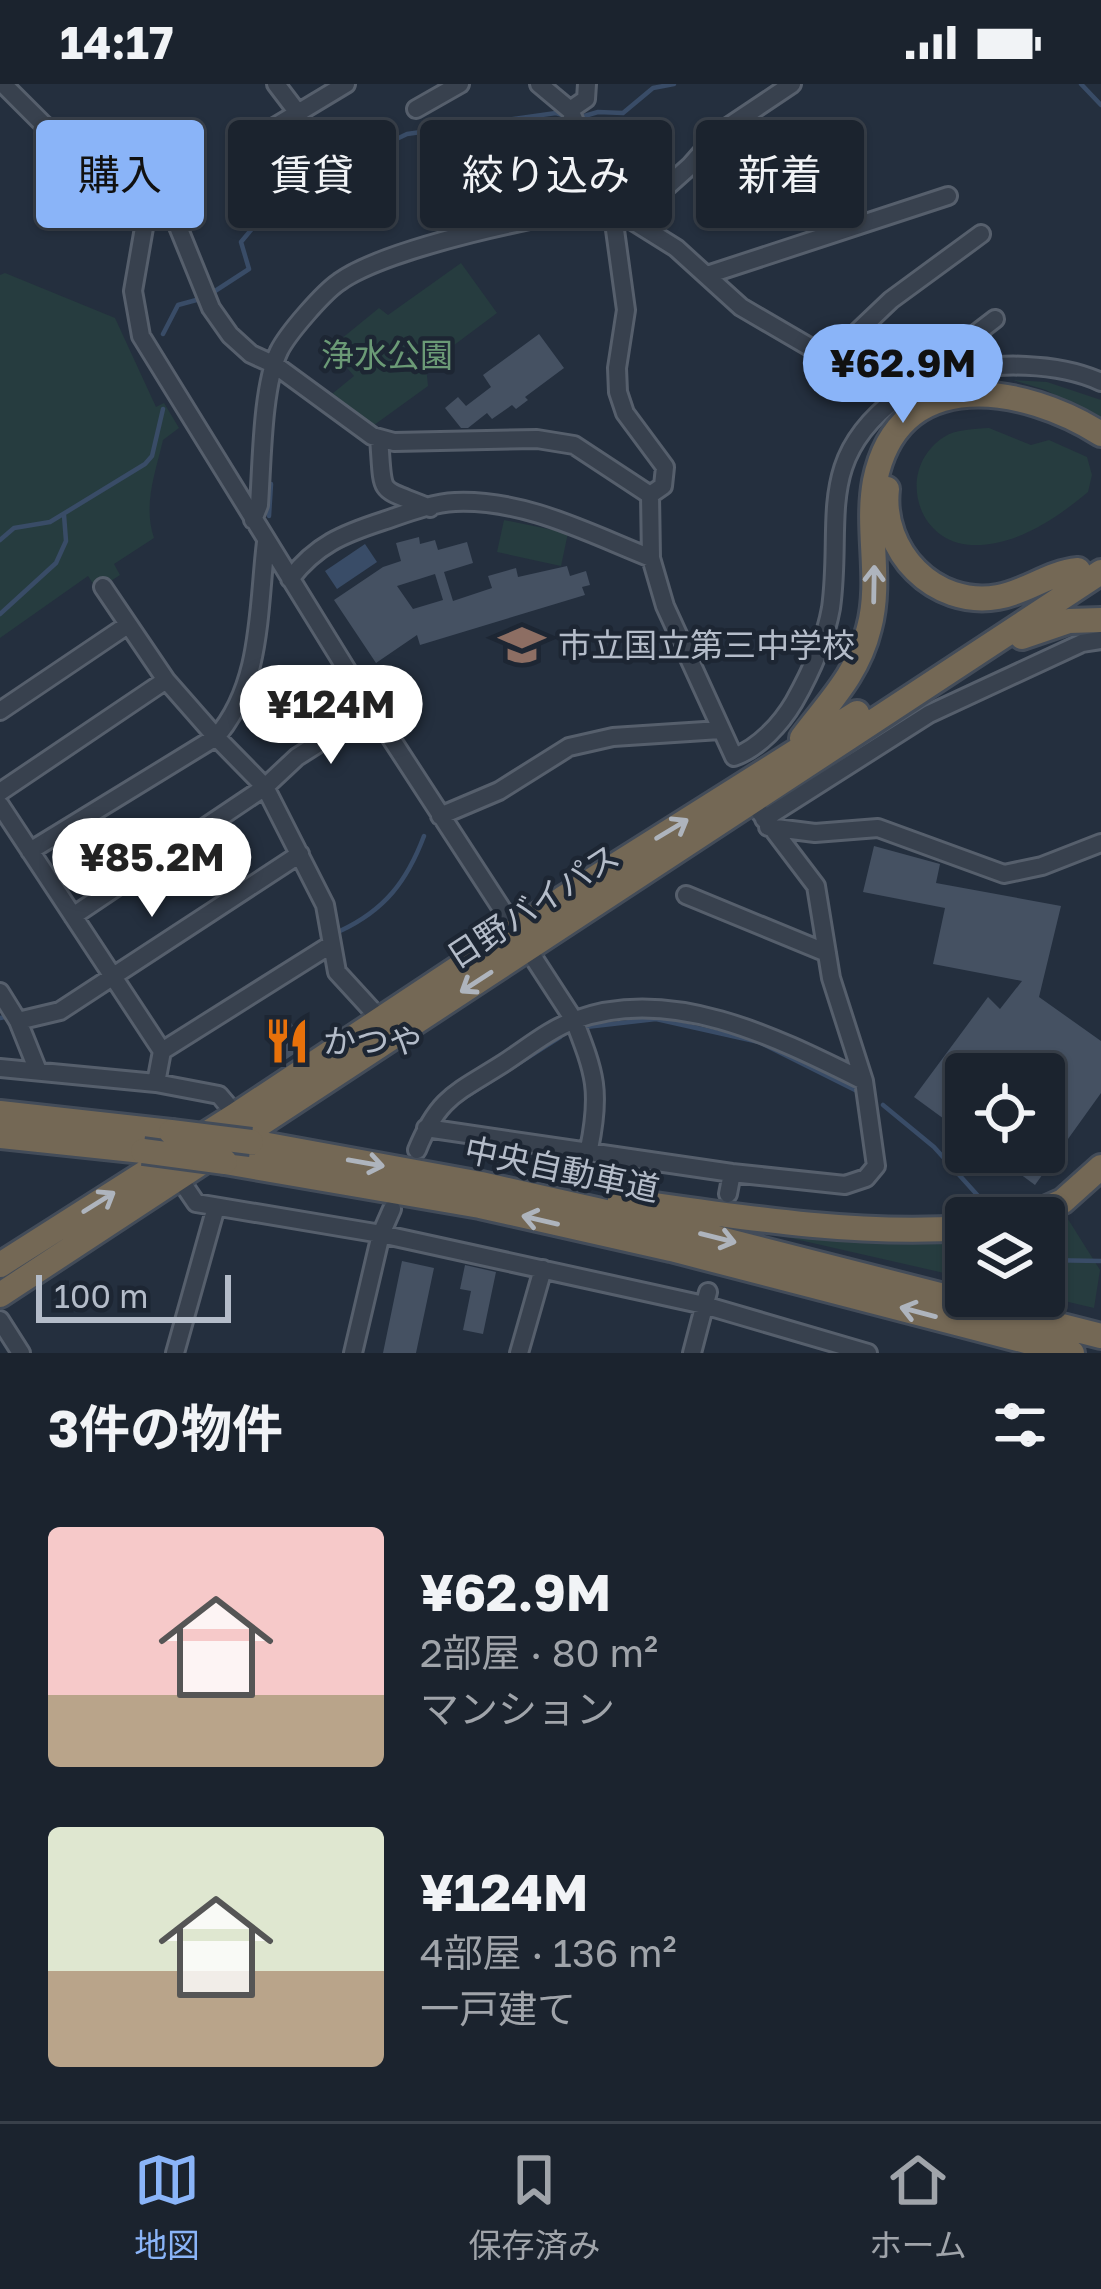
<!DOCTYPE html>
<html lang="ja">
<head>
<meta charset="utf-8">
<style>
	body { margin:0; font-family:"Golos Text","Noto Sans JP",sans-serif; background:#242b36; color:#f1f3f6; height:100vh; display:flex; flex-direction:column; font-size:45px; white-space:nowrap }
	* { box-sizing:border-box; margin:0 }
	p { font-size:39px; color:#a0a4aa }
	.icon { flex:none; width:66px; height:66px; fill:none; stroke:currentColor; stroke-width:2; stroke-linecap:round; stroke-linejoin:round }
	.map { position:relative; height:1269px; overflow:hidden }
	.drawer { display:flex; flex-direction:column; background:#1b232e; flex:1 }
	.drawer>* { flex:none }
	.guide { position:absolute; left:36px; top:36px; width:1029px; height:108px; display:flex; gap:24px }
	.controls { position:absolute; left:945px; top:969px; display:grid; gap:24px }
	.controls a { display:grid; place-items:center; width:120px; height:120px; border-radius:12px; background:#1b232e; box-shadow:0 3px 9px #0004,0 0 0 3px #39404a; font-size:60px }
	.scale { position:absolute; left:36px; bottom:30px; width:195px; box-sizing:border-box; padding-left:12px; border:6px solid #b4bcc9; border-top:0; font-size:33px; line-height:42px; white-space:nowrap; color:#b4bcc9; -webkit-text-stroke:9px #1d2633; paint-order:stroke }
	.price { position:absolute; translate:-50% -102px; padding:0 27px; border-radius:42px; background:#fff; color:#222; font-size:39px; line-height:78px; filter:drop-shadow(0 3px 6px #0008) }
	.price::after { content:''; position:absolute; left:50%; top:72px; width:36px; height:27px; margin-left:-18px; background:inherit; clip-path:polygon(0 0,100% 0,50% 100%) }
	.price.on { background:#8ab4f8; color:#111 }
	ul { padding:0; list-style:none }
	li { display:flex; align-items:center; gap:36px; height:300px; padding:0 48px }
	li span { display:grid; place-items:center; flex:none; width:336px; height:240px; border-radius:12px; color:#555 }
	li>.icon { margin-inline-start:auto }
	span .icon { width:144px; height:144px; fill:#fffc; stroke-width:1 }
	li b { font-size:51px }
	h2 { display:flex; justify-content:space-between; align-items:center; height:144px; padding:0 48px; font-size:51px }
	.tag { padding:0 42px; border-radius:12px; background:#1b232e; box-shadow:0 3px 9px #0004,0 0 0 3px #39404a; font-size:42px; line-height:108px }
	.tag.on { background:#8ab4f8; color:#111 }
	.status { display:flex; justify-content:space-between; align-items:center; height:84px; padding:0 60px; background:#1b232e; direction:ltr }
	.status svg { height:33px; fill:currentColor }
	.tab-bar { display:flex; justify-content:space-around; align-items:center; height:168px; border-top:3px solid #39404a; background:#1b232e; font-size:33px; color:#a0a4aa }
	.tab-bar a { display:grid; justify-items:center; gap:6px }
	.tab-bar .on { color:#8ab4f8 }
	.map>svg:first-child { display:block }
	.green { fill:#263c3f }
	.water { fill:#394c67 }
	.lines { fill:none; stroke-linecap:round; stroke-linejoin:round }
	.stream { stroke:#394c67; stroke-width:4.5 }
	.building { fill:#455162; fill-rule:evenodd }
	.minor-casing { stroke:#565f6c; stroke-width:22 }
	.highway-casing { stroke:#434c59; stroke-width:30 }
	.minor { stroke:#38414e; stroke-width:16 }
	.highway { stroke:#746855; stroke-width:24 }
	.highway-bridge-casing { stroke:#434c59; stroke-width:30; stroke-linecap:butt }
	.highway-bridge { stroke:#746855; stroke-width:24 }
	.oneway { stroke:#aeb4bd }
	.labels { text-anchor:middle; stroke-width:9; stroke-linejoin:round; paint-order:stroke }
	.park-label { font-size:33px; fill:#6b9a76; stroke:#1d2633 }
	.poi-label { font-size:33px; fill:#b4bcc9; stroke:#1d2633; text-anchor:start }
	.street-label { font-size:33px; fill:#b4bcc9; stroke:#1d2633 }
</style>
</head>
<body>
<div class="status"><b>14:17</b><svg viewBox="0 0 49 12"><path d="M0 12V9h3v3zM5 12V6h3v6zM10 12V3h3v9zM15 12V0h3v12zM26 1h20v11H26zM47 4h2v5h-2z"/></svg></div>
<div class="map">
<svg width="1101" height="1269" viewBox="0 0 1101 1269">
	<rect width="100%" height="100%" fill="#242f3e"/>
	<!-- green -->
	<path class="green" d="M461,179L497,229L426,282L428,302L370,344L327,314L354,292L330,264L379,224L388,231Z
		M5,189L115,234L156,323L164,319L179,344L163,356C155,390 143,421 154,454L114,480L120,491L97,506L88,492L0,554V191Z
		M1013,296L1047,298L1101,316V338L1046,306Z
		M989,344L1031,361L1049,356L1087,373L1092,391L1088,408C1057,434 1015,463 971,461C915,458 896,384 944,353C956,345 975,345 989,344Z
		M504,436L568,449L561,482L497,468Z
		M1066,1132L1100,1186L1094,1224L1043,1212L1044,1137Z
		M734,1141L966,1149V1194Z"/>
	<!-- water -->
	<path class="water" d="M365,460L377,478L337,505L325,487Z"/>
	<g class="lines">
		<!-- stream -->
		<path class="stream" d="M1081,0L1101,21
			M581,33L598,28L623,29L653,4L674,0
			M212,209L249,185L241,158L280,111L407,50L556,29L569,33
			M163,250L178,221L200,215
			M269,432L271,400
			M0,456L14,444L50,438L145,380L152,372L163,325
			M0,530L56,479L66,457L64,431
			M340,847C385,826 407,797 424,752
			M0,934L5,933
			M586,943L656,935L759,958L859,1008
			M456,1019L560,953
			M883,1021L934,1063L998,1134
			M1044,1176L1101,1177"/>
	</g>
	<!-- building -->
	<path class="building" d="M539,250L564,284L525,313L528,316L516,325L512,321L492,335L487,329L468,344H461L445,324L458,313L466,322L491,303L483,291Z
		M419,453L420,460L435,456L438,466L467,458L473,479L444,488L453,517L492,504L488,492L516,484L518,493L567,482L570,492L586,487L590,501L582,503L585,511L420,561L417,551L376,579L334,516L383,483L401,477L396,459ZM435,490L443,516L413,525L397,502Z
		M874,762L940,780L936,799L1061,822L1039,913L1101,957V1009L1035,1101L990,1068H1044V990H966V1051L914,1013L988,913L1000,925L1022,897L933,880L945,824L863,808Z
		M290,937L306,962L285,976L268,951Z
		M402,1177L434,1184L416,1269H383Z
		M465,1181L496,1188L483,1250L463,1246L471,1207L460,1205Z"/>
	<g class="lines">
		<!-- minor casing -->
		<g class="minor-casing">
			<path id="minor" d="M3,0L44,41L101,81L168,118L211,224L230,251L251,270L275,281L372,352L394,358L537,355L574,361L650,411L651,474
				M276,0L298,29
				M416,25L460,0
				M570,26L586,15L587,0
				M243,62L346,0
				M146,106L149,115L133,207L141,252L355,599L574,936C595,990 601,1007 589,1065
				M632,134L690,82L719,49L792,0
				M707,191L948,112
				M829,275L891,216L981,150
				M917,295L995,235
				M897,314C914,305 931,294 949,289C995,278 1058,278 1101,298
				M379,354C384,416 376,401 430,424
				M253,436L259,421C262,379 262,303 279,267C288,249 323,209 339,198C386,164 553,127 612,124L626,226L617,284L618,308L625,329L665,383L663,402L650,411
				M266,458C258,524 262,601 216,653L265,703L325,821L337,888L380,935
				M290,495C316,461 343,450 383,437C404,430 432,419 455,418C525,415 588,449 651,474L665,522L734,673C759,664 781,640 794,618C811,588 825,558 831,524C843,438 814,376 897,314L741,223L676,164L612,124L570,26L539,0
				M0,627L126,542
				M0,708L166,596
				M0,721L162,967
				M440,732L499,707L569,663L613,653L720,646
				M764,735L929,630L1082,559L1101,556
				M768,743L815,749L878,744L1004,790L1042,782L1101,759
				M30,767L216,653L166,596L103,503
				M686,811L827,869
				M73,832L265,703L297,673L371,626
				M0,908L18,937L38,987
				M18,937L60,927L300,770
				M0,984L156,999L219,1011L236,1031
				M156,999L162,967L332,860
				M426,1044L732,1089L845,1101L866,1094L876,1082L864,997L831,894L816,802L753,719
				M417,1066C439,1012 457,1009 504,979C527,964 550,945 575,936C672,900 779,955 864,997
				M179,1094L196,1119L381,1150L704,1221L868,1269
				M728,1110L732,1089
				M0,1236L21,1269
				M175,1269L216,1123
				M353,1269L381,1150L392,1125
				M519,1269L543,1185
				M692,1269L708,1208"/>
		</g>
		<!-- highway casing -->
		<g class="highway-casing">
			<path id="highway" d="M887,405C880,467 934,524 998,513C1027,508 1048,489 1078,486
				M1022,553L1069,537L1101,536
				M802,654C829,618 858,590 869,544C882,496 866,446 875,397C899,278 1026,302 1101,350
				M0,1029L171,1048
				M0,1052L143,1067
				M251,1058L481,1100L677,1144L1101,1252
				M225,1078L480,1122L671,1165L1072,1269
				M620,1116C733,1132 852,1152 966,1144
				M1025,1134L1063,1117L1101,1083
				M0,1181L236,1031L562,815L857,629
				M0,1211L1101,488"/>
		</g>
		<!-- minor -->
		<use href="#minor" class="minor"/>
		<!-- highway -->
		<use href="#highway" class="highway"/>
		<!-- highway-bridge casing -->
		<g class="highway-bridge-casing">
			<path id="highway-bridge" d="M171,1048L251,1058
				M143,1067L225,1078"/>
		</g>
		<!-- highway-bridge -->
		<use href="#highway-bridge" class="highway-bridge"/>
	</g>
	<!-- one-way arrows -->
	<defs><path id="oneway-shaft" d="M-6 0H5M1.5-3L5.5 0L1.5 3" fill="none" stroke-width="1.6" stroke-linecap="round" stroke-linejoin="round" transform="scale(3)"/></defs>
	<g class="oneway">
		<use href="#oneway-shaft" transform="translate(874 500) rotate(-89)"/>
		<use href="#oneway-shaft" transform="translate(672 745) rotate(-31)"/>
		<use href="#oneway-shaft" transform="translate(476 898) rotate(147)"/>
		<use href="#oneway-shaft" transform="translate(366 1079) rotate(10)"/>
		<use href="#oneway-shaft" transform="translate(99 1118) rotate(-32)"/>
		<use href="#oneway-shaft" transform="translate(540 1136) rotate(-167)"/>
		<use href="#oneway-shaft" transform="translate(718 1154) rotate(14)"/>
		<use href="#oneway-shaft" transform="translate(918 1228) rotate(-165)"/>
	</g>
	<!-- icons -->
	<defs>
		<g id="school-bare" transform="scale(3.6)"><path d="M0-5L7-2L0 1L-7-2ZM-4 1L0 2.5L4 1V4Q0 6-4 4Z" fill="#8d6e63" stroke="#1d2633" stroke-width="2.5" paint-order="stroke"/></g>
		<g id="restaurant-bare" transform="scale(3.6)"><path d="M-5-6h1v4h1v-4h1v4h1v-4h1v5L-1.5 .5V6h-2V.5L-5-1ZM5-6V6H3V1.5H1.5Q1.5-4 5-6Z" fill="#e8710a" stroke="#1d2633" stroke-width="2.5" paint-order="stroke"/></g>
	</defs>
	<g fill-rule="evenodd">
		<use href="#school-bare" x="522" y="561"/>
		<use href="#restaurant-bare" x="287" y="957"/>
	</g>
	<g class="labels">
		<!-- park labels -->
		<g class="park-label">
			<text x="387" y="283">浄水公園</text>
		</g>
		<!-- poi labels -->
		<g class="poi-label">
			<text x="558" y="573">市立国立第三中学校</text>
			<text x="323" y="969">かつや</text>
		</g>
		<!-- street labels -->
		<g class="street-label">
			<text transform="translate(533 822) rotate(-33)" y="12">日野バイパス</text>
			<text transform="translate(562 1085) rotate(12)" y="12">中央自動車道</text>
		</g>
	</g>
</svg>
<div class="controls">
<a><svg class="icon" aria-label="locate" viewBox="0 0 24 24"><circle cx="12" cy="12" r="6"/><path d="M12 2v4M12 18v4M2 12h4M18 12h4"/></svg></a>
<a><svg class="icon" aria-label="layers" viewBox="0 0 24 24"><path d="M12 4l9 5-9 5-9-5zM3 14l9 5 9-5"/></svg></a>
</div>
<div class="scale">100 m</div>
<b class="price on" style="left:903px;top:342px">¥62.9M</b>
<b class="price" style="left:331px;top:683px">¥124M</b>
<b class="price" style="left:152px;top:836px">¥85.2M</b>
<div class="guide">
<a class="tag on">購入</a>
<a class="tag">賃貸</a>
<a class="tag">絞り込み</a>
<a class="tag">新着</a>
</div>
</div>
<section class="drawer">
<h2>3件の物件<svg class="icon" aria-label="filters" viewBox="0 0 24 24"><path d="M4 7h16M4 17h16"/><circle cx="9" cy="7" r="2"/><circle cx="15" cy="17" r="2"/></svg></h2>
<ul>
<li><span style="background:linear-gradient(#f6c9c9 70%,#b9a48a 0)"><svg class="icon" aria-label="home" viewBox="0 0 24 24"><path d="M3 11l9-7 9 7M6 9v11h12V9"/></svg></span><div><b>¥62.9M</b><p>2部屋 · 80 m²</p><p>マンション</p></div></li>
<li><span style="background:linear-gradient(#dfe7d0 60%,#b9a48a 0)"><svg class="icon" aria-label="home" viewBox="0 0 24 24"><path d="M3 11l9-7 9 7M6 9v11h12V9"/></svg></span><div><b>¥124M</b><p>4部屋 · 136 m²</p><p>一戸建て</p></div></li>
</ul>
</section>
<nav class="tab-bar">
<a class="on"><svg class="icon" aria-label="map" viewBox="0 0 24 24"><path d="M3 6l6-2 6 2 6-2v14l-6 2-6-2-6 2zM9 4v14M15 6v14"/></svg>地図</a>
<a><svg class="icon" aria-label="saved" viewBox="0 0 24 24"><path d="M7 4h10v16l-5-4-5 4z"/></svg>保存済み</a>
<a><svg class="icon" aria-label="home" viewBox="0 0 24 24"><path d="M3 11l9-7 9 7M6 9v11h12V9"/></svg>ホーム</a>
</nav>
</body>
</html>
